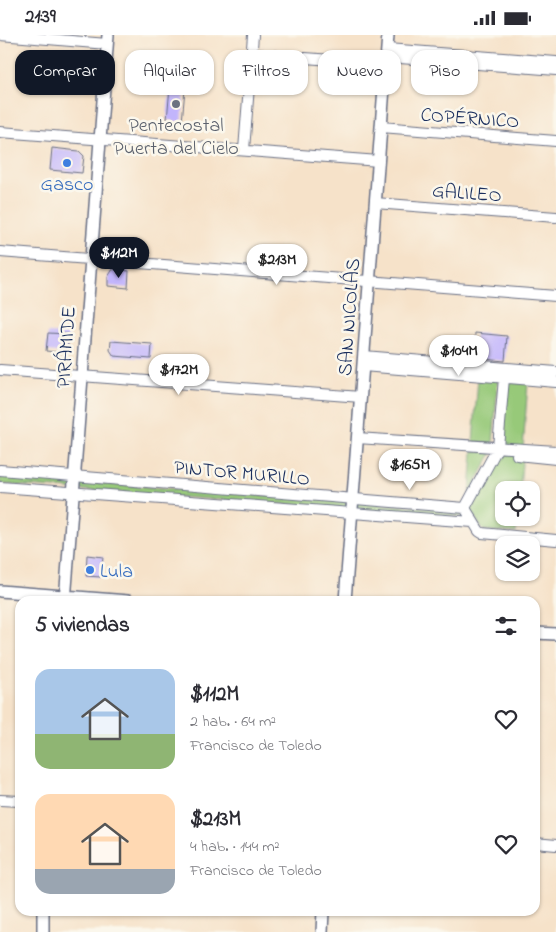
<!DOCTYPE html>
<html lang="es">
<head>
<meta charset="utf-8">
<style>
	body { margin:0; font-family:"Indie Flower",sans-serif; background:#f2f2f3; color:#2b2b33; height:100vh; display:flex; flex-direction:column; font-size:19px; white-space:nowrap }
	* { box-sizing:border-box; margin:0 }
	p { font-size:16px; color:#7c7c81 }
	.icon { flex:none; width:28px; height:28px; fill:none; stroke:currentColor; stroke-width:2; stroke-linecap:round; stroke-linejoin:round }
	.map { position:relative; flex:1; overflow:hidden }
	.sheet { position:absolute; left:15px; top:561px; width:525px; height:320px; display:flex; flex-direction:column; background:#fff; border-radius:15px; box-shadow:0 1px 4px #0004 }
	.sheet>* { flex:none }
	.hud { position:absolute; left:15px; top:15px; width:526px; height:45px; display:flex; gap:10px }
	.buttons { position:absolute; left:495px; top:446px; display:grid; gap:10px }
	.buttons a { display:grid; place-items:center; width:45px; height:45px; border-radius:10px; background:#fff; box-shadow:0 1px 4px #0004; font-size:25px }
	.price { position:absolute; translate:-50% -42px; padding:0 11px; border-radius:18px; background:#fff; color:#222; font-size:16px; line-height:32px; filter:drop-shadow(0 1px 2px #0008) }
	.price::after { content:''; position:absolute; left:50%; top:30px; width:15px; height:11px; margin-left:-8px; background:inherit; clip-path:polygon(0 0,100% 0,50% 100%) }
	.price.selected { background:#111827; color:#fff }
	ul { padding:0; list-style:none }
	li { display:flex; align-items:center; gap:15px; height:125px; padding:0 20px }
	li span { display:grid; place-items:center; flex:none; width:140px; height:100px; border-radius:15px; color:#555 }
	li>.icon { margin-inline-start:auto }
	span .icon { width:60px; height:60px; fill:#fffc; stroke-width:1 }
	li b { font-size:21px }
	h2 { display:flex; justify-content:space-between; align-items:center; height:60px; padding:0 20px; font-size:21px }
	.chip { padding:0 18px; border-radius:15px; background:#fff; box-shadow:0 1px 4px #0004; font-size:18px; line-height:45px }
	.chip.selected { background:#111827; color:#fff }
	.status { display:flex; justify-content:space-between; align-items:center; height:35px; padding:0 25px; background:#fff; direction:ltr }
	.status svg { height:14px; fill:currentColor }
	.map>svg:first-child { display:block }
	.green { fill:#97c979; stroke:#597c6c }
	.building { fill:#c2b5fc }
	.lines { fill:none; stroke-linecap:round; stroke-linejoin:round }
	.minor-casing { stroke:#686e83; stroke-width:12 }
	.tertiary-casing { stroke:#686e83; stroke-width:14 }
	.minor { stroke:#fff; stroke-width:10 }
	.tertiary { stroke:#fff; stroke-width:11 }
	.worship-dot { fill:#6b7280; stroke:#fbf7ec; stroke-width:2 }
	.shop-dot { fill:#3f7fe0; stroke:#fbf7ec; stroke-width:2 }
	.labels { text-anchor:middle; stroke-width:5; stroke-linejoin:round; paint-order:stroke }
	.street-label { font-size:20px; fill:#1b2f5e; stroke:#fbf7ec }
	.worship-label { font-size:20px; fill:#5b616d; stroke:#fbf7ec }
	.shop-label { font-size:20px; fill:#366cbe; stroke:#fbf7ec }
</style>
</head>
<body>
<div class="status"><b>21:39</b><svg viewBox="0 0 49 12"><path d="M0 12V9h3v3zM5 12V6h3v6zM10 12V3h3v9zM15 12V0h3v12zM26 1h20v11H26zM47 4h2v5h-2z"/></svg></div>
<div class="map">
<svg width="556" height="897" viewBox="0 0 556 897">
	<rect width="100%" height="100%" fill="#fbf7ec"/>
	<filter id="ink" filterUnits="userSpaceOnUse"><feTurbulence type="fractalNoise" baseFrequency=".02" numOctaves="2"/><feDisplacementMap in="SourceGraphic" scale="10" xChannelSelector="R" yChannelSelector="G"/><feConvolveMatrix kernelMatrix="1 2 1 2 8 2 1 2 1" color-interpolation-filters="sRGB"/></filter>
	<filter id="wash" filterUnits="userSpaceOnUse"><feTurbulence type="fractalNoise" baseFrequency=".0096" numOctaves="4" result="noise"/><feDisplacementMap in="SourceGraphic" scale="20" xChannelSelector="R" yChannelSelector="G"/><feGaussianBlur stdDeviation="1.12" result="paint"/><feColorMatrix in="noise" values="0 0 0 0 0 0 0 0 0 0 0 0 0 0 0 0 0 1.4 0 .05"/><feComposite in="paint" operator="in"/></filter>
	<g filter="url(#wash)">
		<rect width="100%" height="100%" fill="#f6e2c9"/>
		<!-- green -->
		<path class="green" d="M478,343L498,345L493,409L473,407Z
			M505,346L528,347L520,455H504V482L517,483L516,498L483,495L468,472L500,416Z
			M473,416L492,418L470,458Z
			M0,441L463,475L465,480L463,482L0,449Z"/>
		<g id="blocks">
			<!-- building -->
			<path class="building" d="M170,52L185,54L182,87L167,85Z
				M52,113L79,116L84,121L82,138L50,135Z
				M113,234L129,236L128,253L108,251V242Z
				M48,298L69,299L67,318L46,316Z
				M475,298L507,301L505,326L473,323Z
				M111,306L152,309L151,324L114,321L110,315Z
				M87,520L103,522L101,542L86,541Z"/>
		</g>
	</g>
	<g filter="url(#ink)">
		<use href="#blocks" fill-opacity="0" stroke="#686e83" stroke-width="1"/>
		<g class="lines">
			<!-- minor casing -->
			<g class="minor-casing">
				<path id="minor" d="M0,0L107,9
					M387,14L556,27
					M251,19L386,29
					M387,22L556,35
					M381,92L556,106
					M0,97L379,126
					M244,115L253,0
					M375,168L556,182
					M0,217L556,261
					M364,321L556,337
					M363,331L556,347
					M0,335L361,362
					M357,403L556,416
					M517,420L556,424
					M0,435L465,473
					M0,452L473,487
					M465,473L498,412L504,343
					M465,473L479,496L482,498L556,505
					M0,765L20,766
					M535,808L556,810"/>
			</g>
			<!-- tertiary casing -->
			<g class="tertiary-casing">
				<path id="tertiary" d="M0,556L128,566
					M65,566L108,0
					M345,566L388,0
					M535,598L556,599
					M43,876V897
					M322,897L323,876"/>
			</g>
			<!-- minor -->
			<use href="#minor" class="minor"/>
			<!-- tertiary -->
			<use href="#tertiary" class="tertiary"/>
		</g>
	</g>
	<!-- markers -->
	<circle class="worship-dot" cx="176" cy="69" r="5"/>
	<g class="shop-dot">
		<circle cx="67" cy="128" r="5"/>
		<circle cx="90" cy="535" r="5"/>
	</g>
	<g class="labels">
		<!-- street labels -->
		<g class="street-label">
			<text transform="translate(470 82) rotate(4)" y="7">COPÉRNICO</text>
			<text transform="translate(467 157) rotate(4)" y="7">GALILEO</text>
			<text transform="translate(348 282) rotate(-86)" y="7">SAN NICOLÁS</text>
			<text transform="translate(65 312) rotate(-86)" y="7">PIRÁMIDE</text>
			<text transform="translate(242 437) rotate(5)" y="7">PINTOR MURILLO</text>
		</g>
		<!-- worship labels -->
		<g class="worship-label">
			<text x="176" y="96">Pentecostal<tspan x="176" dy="23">Puerta del Cielo</tspan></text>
		</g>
		<!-- shop labels -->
		<g class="shop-label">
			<text x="67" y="155">Gasco</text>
			<text x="100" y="542" text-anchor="start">Lula</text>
		</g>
	</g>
</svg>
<div class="buttons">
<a><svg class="icon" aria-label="locate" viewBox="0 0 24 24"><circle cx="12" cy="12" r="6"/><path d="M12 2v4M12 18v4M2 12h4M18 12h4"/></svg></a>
<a><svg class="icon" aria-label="layers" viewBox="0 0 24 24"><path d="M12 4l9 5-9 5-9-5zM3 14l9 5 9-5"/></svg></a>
</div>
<b class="price selected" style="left:119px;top:244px">$112M</b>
<b class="price" style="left:277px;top:251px">$213M</b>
<b class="price" style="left:459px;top:342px">$104M</b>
<b class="price" style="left:179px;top:361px">$172M</b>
<b class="price" style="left:410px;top:456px">$165M</b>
<div class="hud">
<a class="chip selected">Comprar</a>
<a class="chip">Alquilar</a>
<a class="chip">Filtros</a>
<a class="chip">Nuevo</a>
<a class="chip">Piso</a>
</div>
<section class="sheet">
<h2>5 viviendas<svg class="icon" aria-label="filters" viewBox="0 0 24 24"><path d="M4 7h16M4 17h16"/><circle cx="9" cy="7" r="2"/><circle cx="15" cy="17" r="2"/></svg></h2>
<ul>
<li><span style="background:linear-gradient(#a9c7e8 65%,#8fb573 0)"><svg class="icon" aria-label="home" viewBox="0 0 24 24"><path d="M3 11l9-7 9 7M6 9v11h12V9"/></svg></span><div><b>$112M</b><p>2 hab. · 64 m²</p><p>Francisco de Toledo</p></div><svg class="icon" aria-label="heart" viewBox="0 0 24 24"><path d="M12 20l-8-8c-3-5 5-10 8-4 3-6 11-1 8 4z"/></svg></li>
<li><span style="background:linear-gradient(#ffd9b3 75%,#9aa5b1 0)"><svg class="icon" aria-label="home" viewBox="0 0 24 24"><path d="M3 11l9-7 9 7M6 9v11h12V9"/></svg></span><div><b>$213M</b><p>4 hab. · 144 m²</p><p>Francisco de Toledo</p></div><svg class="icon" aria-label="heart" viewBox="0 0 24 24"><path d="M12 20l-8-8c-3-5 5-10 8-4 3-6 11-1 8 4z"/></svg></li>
</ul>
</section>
</div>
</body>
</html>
